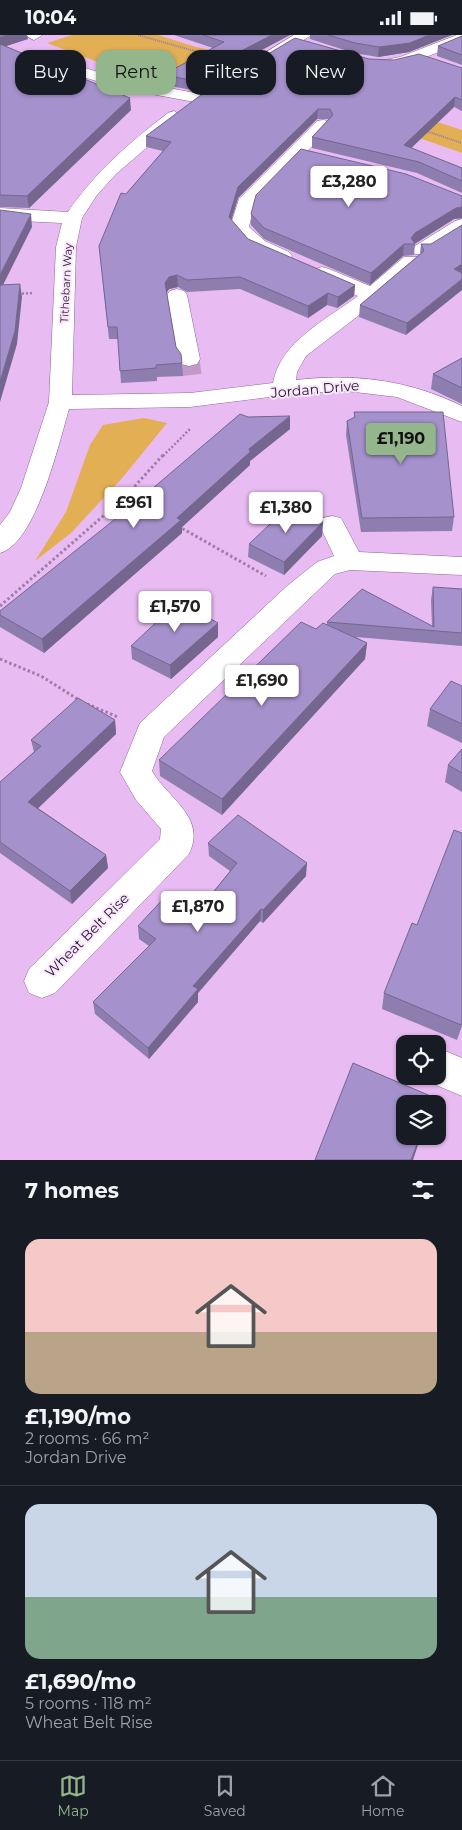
<!DOCTYPE html>
<html lang="en">
<head>
<meta charset="utf-8">
<style>
	body { margin:0; font-family:Montserrat,sans-serif; background:#242831; color:#f1f3f6; height:100vh; display:flex; flex-direction:column; font-size:19px; white-space:nowrap }
	* { box-sizing:border-box; margin:0 }
	p { font-size:16px; color:#9ea1a6 }
	.icon { flex:none; width:28px; height:28px; fill:none; stroke:currentColor; stroke-width:2; stroke-linecap:round; stroke-linejoin:round }
	.map { position:relative; height:1125px; overflow:hidden }
	.panel { display:flex; flex-direction:column; background:#171b24; flex:1 }
	.panel>* { flex:none }
	.guide { position:absolute; left:15px; top:15px; width:432px; height:45px; display:flex; gap:10px }
	.buttons { position:absolute; left:396px; top:1000px; display:grid; gap:10px }
	.buttons a { display:grid; place-items:center; width:50px; height:50px; border-radius:10px; background:#171b24; box-shadow:0 1px 4px #0004; font-size:25px }
	.price { position:absolute; translate:-50% -42px; padding:0 11px; border-radius:5px; background:#fff; color:#222; font-size:16px; line-height:32px; filter:drop-shadow(0 1px 2px #0008) }
	.price::after { content:''; position:absolute; left:50%; top:30px; width:15px; height:11px; margin-left:-8px; background:inherit; clip-path:polygon(0 0,100% 0,50% 100%) }
	.price.selected { background:#94b68c; color:#111 }
	ul { padding:0; list-style:none }
	li { display:grid; align-content:center; gap:10px; height:265px; padding:0 25px }
	li+li { border-top:1px solid #363941 }
	li span { display:grid; place-items:center; height:155px; border-radius:15px; color:#555 }
	li>.icon { margin-inline-start:auto }
	span .icon { width:90px; height:90px; fill:#fffc; stroke-width:1 }
	li b { font-size:21px }
	h2 { display:flex; justify-content:space-between; align-items:center; height:60px; padding:0 25px; font-size:21px }
	.chip { padding:0 18px; border-radius:15px; background:#171b24; box-shadow:0 1px 4px #0004; font-size:18px; line-height:45px }
	.chip.selected { background:#94b68c; color:#111 }
	.status { display:flex; justify-content:space-between; align-items:center; height:35px; padding:0 25px; background:#171b24; direction:ltr }
	.status svg { height:14px; fill:currentColor }
	.tab-bar { display:flex; justify-content:space-around; align-items:center; height:70px; border-top:1px solid #363941; background:#171b24; font-size:14px; color:#9ea1a6 }
	.tab-bar a { display:grid; justify-items:center; gap:2px }
	.tab-bar .selected { color:#94b68c }
	.map>svg:first-child { display:block }
	.green { fill:#e2af54 }
	.lines { fill:none; stroke-linecap:round; stroke-linejoin:round }
	.minor-tunnel { stroke:#c29aca; stroke-width:21; stroke-dasharray:21 11; stroke-linecap:butt }
	.minor-casing { stroke:#8e6698; stroke-width:1 }
	.path-far2 { stroke:#9f7ca6; stroke-width:2; stroke-dasharray:1 1; stroke-linecap:butt }
	.path-far1 { stroke:#9f7ca6; stroke-width:2.5; stroke-dasharray:2 2; stroke-linecap:butt }
	.path { stroke:#9f7ca6; stroke-width:3; stroke-dasharray:2.5 2.5; stroke-linecap:butt }
	.minor { fill:#fff; fill-rule:evenodd }
	.wall { fill:#8e7daf }
	.shaded-wall { fill:#74668f }
	.building { fill:#a591cc; stroke:#74668f }
	.labels { text-anchor:middle; stroke-width:4; stroke-linejoin:round; paint-order:stroke }
	.far-street-label { font-size:11px; fill:#28172c; stroke:#f9e7fd }
	.street-label { font-size:14px; fill:#28172c; stroke:#f9e7fd }
</style>
</head>
<body>
<div class="status"><b>10:04</b><svg viewBox="0 0 49 12"><path d="M0 12V9h3v3zM5 12V6h3v6zM10 12V3h3v9zM15 12V0h3v12zM26 1h20v11H26zM47 4h2v5h-2z"/></svg></div>
<div class="map">
<svg width="462" height="1125" viewBox="0 0 462 1125">
	<rect width="100%" height="100%" fill="#e8bbf2"/>
	<!-- green -->
	<path class="green" d="M72,0H158L196,12L229,19L182,53L130,39L47,8Z
		M301,43L462,95V118L280,54Z
		M144,383L167,388L123,442L71,498L35,526L66,477L90,410L103,390Z"/>
	<g class="lines">
		<!-- minor-tunnel -->
		<path class="minor-tunnel" d="M189,324L191,340"/>
		<!-- minor casing -->
		<g class="minor-casing">
			<path id="minor" d="M24,0H41V1L34,5Z
				M294,0H312L270,25H260L258,22Z
				M457,0H462V8L408,29L385,34L377,29L380,26L400,22Z
				M59,25L121,44L206,60L208,63L200,68L119,53L54,33L51,30Z
				M174,76L182,81L180,84L116,139L97,160L82,183L76,212L72,360L190,358L273,348C280,307 327,284 358,261L315,242L312,238L315,234L322,232L329,234L370,251L404,222H418L421,226L418,230L380,264L306,321L297,337L296,345C354,338 409,345 462,371V387L397,362L346,356L301,358L190,372L69,374C59,408 36,508 0,518V490L10,477L21,453L49,367L56,212L62,188L0,185V173L68,177C95,137 130,107 168,78Z
				M323,85L329,86L331,90L329,94L254,170L249,192L265,206L289,217L292,221L289,225C267,231 241,209 230,192L239,164L317,86Z
				M462,184V198L429,219H415L412,215L415,211L455,186Z
				M177,254L184,256L187,260L200,324L197,329L189,331L181,329L178,324L167,260L170,256Z
				M332,481L341,483L359,517L462,522V540L350,535L335,539L164,702L152,736C168,764 207,782 189,819L55,958L42,963L29,958L24,946L29,934L160,804L161,794L136,765L120,737L140,688L287,551L317,527L334,521L319,489L323,483Z
				M438,1013L462,1023V1061L424,1045L423,1041H438Z"/>
		</g>
		<!-- path-far2 -->
		<path class="path-far2" d="M138,0L205,19
			M426,96L462,108"/>
		<!-- path-far1 -->
		<path class="path-far1" d="M18,259L32,258
			M163,421L190,394"/>
		<!-- path -->
		<path class="path" d="M125,462L137,469
			M178,491L266,541
			M0,571L125,462L164,419
			M0,624L41,641L79,665
			M87,669L118,682"/>
		<!-- minor -->
		<use href="#minor" class="minor"/>
	</g>
	<!-- wall -->
	<path class="wall" d="M0,0H27L28,4L6,11L131,75L29,173L0,172Z
		M174,0H290L241,26L197,56L170,51V41L213,13Z
		M310,0H452L409,17L378,22L354,18L310,4Z
		M462,1V30L437,21L438,11Z
		M369,24L462,33V76L454,72L411,113L462,133V158L417,138L312,113V102L329,84H317L238,163L231,185L248,204L355,250L354,261L337,273L327,270L308,283L240,254L187,257L178,252L169,254L166,259L176,312L182,328L183,341L157,342V346L121,348L118,304H109L99,211L126,159L163,116L146,112V101Z
		M462,161V183L454,184L415,209L414,220L403,221L370,250L264,204L251,190V179Z
		M421,209H431L406,300L359,282L360,270L420,219Z
		M462,323V369L431,354L433,339Z
		M354,377L454,482L452,496L361,497L346,400L347,386L354,383Z
		M248,382L290,394L250,426V430L182,492V498L44,618L0,592V576Z
		M323,487L322,501L284,540L248,522L249,509Z
		M433,552L462,554V611L356,602L367,608L365,624L222,780L160,741L159,725L316,594L327,589V587L432,591L431,565Z
		M218,588V602L171,644L132,624L131,611Z
		M462,651V708L427,691L430,674Z
		M115,685L116,699L38,773L106,820L108,833L72,869L0,818V747L34,717L31,705Z
		M462,714V757L445,747L448,730Z
		M208,808L306,841L263,888L260,886L198,958V967L149,1024L95,979L93,967L149,911L139,904L138,891L193,882L230,836L209,821Z
		M417,890L462,991L457,1005L382,974L384,958Z"/>
	<!-- shaded-wall -->
	<path class="shaded-wall" d="M6,0H27L28,4L0,13V2Z
		M272,0H290L241,26L197,56L196,46L241,16Z
		M429,0H452L409,17L378,22L379,12Z
		M455,62L454,72L403,121L404,110Z
		M130,63L131,75L29,173L27,161Z
		M318,74L317,84L238,163L229,193V182L238,152Z
		M462,172V183L454,184L414,209L411,203L415,198L456,173Z
		M31,179L32,192L0,256V240Z
		M404,209L403,221L370,250L371,238Z
		M462,229V239L454,234Z
		M177,240L178,252L169,254L165,260V248L169,242Z
		M462,244V255L406,300L407,288Z
		M20,249L22,262L17,309L0,367V347Z
		M355,250L354,261L337,273L338,262Z
		M328,258L327,270L308,283V271Z
		M290,381V394L250,426V430L182,492V498L44,618L42,604L177,483L249,414Z
		M323,487L322,501L284,540V527Z
		M218,588V602L171,644L170,630Z
		M367,608L365,624L222,780V764Z
		M115,685L116,699L31,780L28,767Z
		M106,820L108,833L72,869L70,856Z
		M307,828L306,841L263,888V875Z
		M261,874L260,886L198,958V967L149,1024L148,1013L193,951Z
		M420,1101H421L413,1125H411Z"/>
	<!-- building -->
	<path class="building" d="M203,0H272L241,16L196,46L170,41L172,35L224,7Z
		M328,0H429L410,8L379,12L355,8Z
		M462,1V20L438,11Z
		M295,3L369,24L394,25L419,19L462,33V65L455,62L404,110L462,133V146L419,127L312,102L333,80L330,74H318L238,152L229,182L248,204L355,250L338,262L328,258L308,271L240,242L187,245L177,240L169,242L165,248L176,312L181,319L182,328L156,330V333L120,336L117,292H108L99,211L121,158L126,159L171,107L146,101L209,54Z
		M0,9L130,63L27,161L0,160Z
		M301,114L406,139L462,161V172L456,173L415,198L411,203L415,209H404L371,238L264,193L251,179L256,160Z
		M0,175L31,179L0,240Z
		M462,190V229L454,234L462,238V244L407,288L360,270L424,216L421,209H431Z
		M20,249L15,296L0,347V250Z
		M462,323V353L433,339Z
		M354,377H443L454,482L362,483L347,386L355,382Z
		M240,379L248,382L290,381L249,414L250,417L177,483L181,485L42,604L0,580V576L139,465Z
		M288,472L323,487L284,527L249,509Z
		M433,552L462,554V598L327,587L362,554L434,592Z
		M179,566L218,588L170,630L131,611Z
		M301,587L316,594L323,588L367,608L222,764L159,725Z
		M451,646L462,651V689L430,674Z
		M78,663L115,685L28,767L106,820L70,856L0,807V747L41,711L31,705Z
		M462,714V738L448,730Z
		M238,780L307,828L263,875L261,874L193,951L198,954L148,1013L93,967L156,904L138,891L165,862L193,882L237,828L208,808Z
		M454,795L462,798V988L461,990L384,958L412,888L417,890Z
		M353,1028L433,1062L431,1069H405V1101H420L411,1125H315Z"/>
	<g class="labels">
		<!-- far-street labels -->
		<g class="far-street-label">
			<text transform="translate(66 248) rotate(-87)" y="4">Tithebarn Way</text>
		</g>
		<!-- street labels -->
		<g class="street-label">
			<text transform="translate(315 354) rotate(-5)" y="5">Jordan Drive</text>
			<text transform="translate(87 900) rotate(-45)" y="5">Wheat Belt Rise</text>
		</g>
	</g>
</svg>
<div class="buttons">
<a><svg class="icon" aria-label="locate" viewBox="0 0 24 24"><circle cx="12" cy="12" r="6"/><path d="M12 2v4M12 18v4M2 12h4M18 12h4"/></svg></a>
<a><svg class="icon" aria-label="layers" viewBox="0 0 24 24"><path d="M12 4l9 5-9 5-9-5zM3 14l9 5 9-5"/></svg></a>
</div>
<b class="price" style="left:349px;top:173px">£3,280</b>
<b class="price selected" style="left:401px;top:430px">£1,190</b>
<b class="price" style="left:134px;top:494px">£961</b>
<b class="price" style="left:286px;top:499px">£1,380</b>
<b class="price" style="left:175px;top:598px">£1,570</b>
<b class="price" style="left:262px;top:672px">£1,690</b>
<b class="price" style="left:198px;top:898px">£1,870</b>
<div class="guide">
<a class="chip">Buy</a>
<a class="chip selected">Rent</a>
<a class="chip">Filters</a>
<a class="chip">New</a>
</div>
</div>
<section class="panel">
<h2>7 homes<svg class="icon" aria-label="filters" viewBox="0 0 24 24"><path d="M4 7h16M4 17h16"/><circle cx="9" cy="7" r="2"/><circle cx="15" cy="17" r="2"/></svg></h2>
<ul>
<li><span style="background:linear-gradient(#f6c9c9 60%,#b9a48a 0)"><svg class="icon" aria-label="home" viewBox="0 0 24 24"><path d="M3 11l9-7 9 7M6 9v11h12V9"/></svg></span><div><b>£1,190/mo</b><p>2 rooms · 66 m²</p><p>Jordan Drive</p></div></li>
<li><span style="background:linear-gradient(#c9d6e8 60%,#7fa58c 0)"><svg class="icon" aria-label="home" viewBox="0 0 24 24"><path d="M3 11l9-7 9 7M6 9v11h12V9"/></svg></span><div><b>£1,690/mo</b><p>5 rooms · 118 m²</p><p>Wheat Belt Rise</p></div></li>
</ul>
</section>
<nav class="tab-bar">
<a class="selected"><svg class="icon" aria-label="map" viewBox="0 0 24 24"><path d="M3 6l6-2 6 2 6-2v14l-6 2-6-2-6 2zM9 4v14M15 6v14"/></svg>Map</a>
<a><svg class="icon" aria-label="saved" viewBox="0 0 24 24"><path d="M7 4h10v16l-5-4-5 4z"/></svg>Saved</a>
<a><svg class="icon" aria-label="home" viewBox="0 0 24 24"><path d="M3 11l9-7 9 7M6 9v11h12V9"/></svg>Home</a>
</nav>
</body>
</html>
